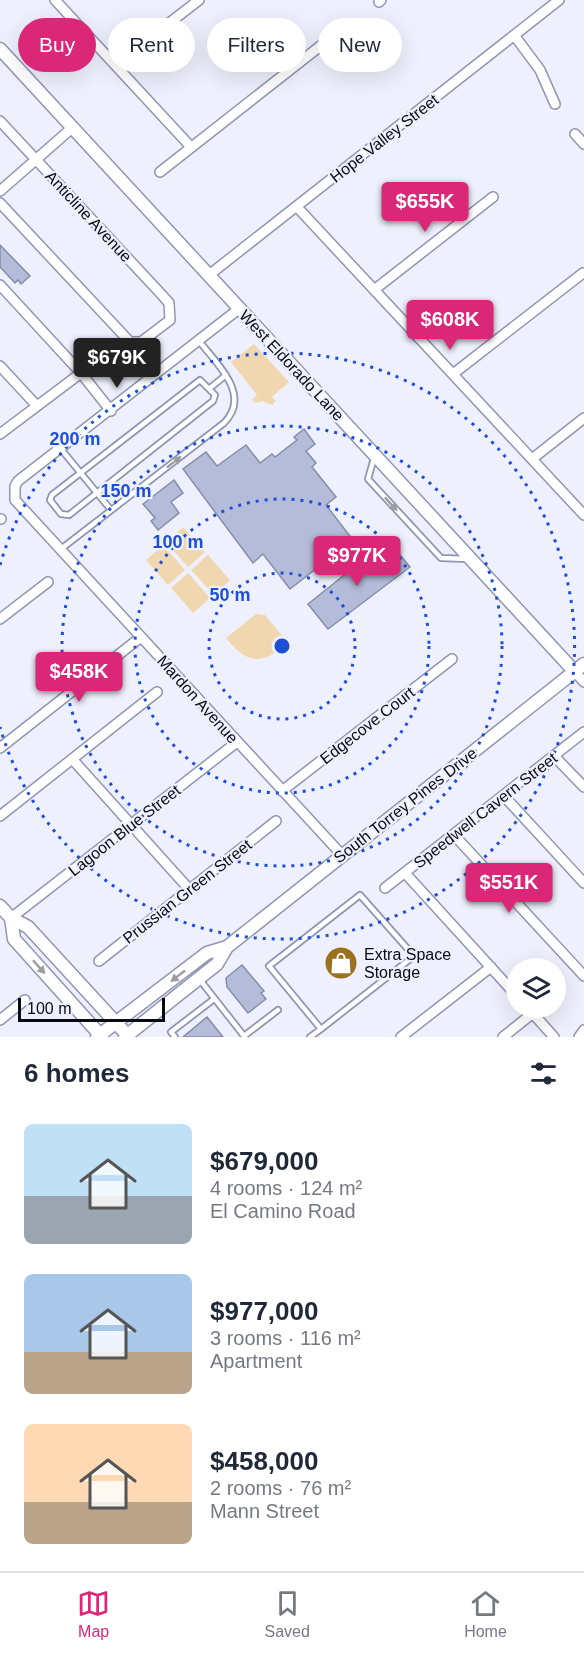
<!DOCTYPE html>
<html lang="en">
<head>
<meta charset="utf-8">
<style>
	body { margin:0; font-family:Helvetica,sans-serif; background:#f2f2f3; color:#1f2937; height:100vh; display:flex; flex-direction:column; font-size:22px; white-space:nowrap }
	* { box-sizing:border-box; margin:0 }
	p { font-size:20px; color:#747a83 }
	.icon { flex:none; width:33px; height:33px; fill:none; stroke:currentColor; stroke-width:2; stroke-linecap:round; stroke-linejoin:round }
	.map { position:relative; height:1037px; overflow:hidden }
	.panel { display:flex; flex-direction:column; background:#fff; flex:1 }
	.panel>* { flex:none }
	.banner { position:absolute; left:18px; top:18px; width:549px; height:54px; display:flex; gap:12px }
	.controls { position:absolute; left:506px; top:958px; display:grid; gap:12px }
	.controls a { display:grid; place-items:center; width:60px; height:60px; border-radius:50%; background:#fff; box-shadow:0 6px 24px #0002; font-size:30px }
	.scale { position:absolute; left:18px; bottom:15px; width:147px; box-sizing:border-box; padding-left:6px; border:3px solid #090b14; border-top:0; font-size:16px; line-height:21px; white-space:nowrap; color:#090b14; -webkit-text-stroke:4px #eef1fd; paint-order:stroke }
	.price { position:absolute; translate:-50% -51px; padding:0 14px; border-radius:6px; background:#db2777; color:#fff; font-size:20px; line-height:39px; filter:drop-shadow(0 2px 3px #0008) }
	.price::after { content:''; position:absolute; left:50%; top:36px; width:18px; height:14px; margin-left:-9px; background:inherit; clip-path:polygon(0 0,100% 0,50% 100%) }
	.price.current { background:#222; color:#fff }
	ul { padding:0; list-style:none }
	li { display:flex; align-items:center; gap:18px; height:150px; padding:0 24px }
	li span { display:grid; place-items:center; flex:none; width:168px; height:120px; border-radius:9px; color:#555 }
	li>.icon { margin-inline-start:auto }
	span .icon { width:72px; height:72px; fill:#fffc; stroke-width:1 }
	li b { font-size:26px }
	h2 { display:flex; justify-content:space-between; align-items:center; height:72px; padding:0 24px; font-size:26px }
	.pill { padding:0 21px; border-radius:27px; background:#fff; box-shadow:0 6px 24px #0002; font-size:21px; line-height:54px }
	.pill.current { background:#db2777; color:#fff }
	.menu { display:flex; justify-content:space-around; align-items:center; height:84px; border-top:2px solid #e0e1e3; background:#fff; font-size:16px; color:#747a83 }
	.menu a { display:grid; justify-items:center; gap:3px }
	.menu .current { color:#db2777 }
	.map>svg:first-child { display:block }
	.green { fill:#f0d7af }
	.building { fill:#b4bcd9; stroke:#858da8; stroke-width:1.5 }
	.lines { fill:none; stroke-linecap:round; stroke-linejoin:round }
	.lane-casing { stroke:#8f96b2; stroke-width:8 }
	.street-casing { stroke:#8f96b2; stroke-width:12 }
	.secondary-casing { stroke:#8f96b2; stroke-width:15 }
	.lane { stroke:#fff; stroke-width:4.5 }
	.street { stroke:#fff; stroke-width:9 }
	.secondary { stroke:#fff; stroke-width:12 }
	.oneway { fill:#9d9da1 }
	.ring { fill:none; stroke:#1d4ed8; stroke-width:3; stroke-dasharray:3 6 }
	.labels { text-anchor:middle; stroke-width:4.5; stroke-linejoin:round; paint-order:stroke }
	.street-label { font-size:16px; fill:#090b14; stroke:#eef1fd }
	.poi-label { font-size:16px; fill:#090b14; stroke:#eef1fd; text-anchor:start }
	.centre { fill:#1d4ed8; stroke:#eef1fd; stroke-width:3 }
	.ring-label { font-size:18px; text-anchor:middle; font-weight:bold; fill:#1d4ed8; stroke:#eef1fd; stroke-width:4.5; stroke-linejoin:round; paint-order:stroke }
</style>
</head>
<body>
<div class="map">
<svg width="584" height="1037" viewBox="0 0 584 1037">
	<rect width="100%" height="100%" fill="#eef1fd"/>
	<!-- green -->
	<path class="green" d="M254,344L289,382L272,397L276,401L272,405L263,401L255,403L252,400L257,395L231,362Z
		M183,527L205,552L188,567L166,542Z
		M163,545L185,570L168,585L146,560Z
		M208,555L230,580L214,595L191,570Z
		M188,573L210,598L193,613L171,588Z
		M256,614L265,615L289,644C261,664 249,666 226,638Z"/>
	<!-- building -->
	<path class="building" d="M0,245L30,276L21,284L18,280L15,283L0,267Z
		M304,429L315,444L306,451L316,463L312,467L336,497L326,505L353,540L290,589L263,554L253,563L183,469L206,452L217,466L246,445L260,463L272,454L275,457L297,440L294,437Z
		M174,480L183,493L171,502L179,513L158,530L151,521L155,518L143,504Z
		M378,548L387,559L390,557L393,560L400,555L410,567L328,629L308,604Z
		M242,965L264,991L261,993L266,999L248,1013L227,987L226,978Z
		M207,1017L223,1037H183Z"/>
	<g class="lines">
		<!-- lane casing -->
		<g class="lane-casing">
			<path id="lane" d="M200,380L215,395L213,401L69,515L61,514L50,500L52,495Z
				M210,388L226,375
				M61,449L111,510
				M374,458L368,479L441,558L468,559
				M61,549L224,423C252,395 217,364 199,341
				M200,980L244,1036L278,1010
				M175,1037L171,1032L214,999
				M310,1037L321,1029L414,956L360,895L269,966L321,1029"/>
		</g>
		<!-- street casing -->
		<g class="street-casing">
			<path id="street" d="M55,0L191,147
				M379,2L381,0
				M514,35L540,70L555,104
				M115,65L199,0
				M0,121L162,295L169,303L170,320L141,342H130L0,203
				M575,134L584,144
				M160,172L342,29
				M0,191L72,128
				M297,207L584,515
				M209,275L559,0
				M0,285L81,373L111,411
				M374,290L493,197
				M240,308L18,481L15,486V500L342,855
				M0,366L37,406
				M453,374L583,273
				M0,434L81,373
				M532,459L584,418
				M0,519H1
				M0,619L48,582
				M575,672L584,682
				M0,748L141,637
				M554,756L584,787
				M73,760L189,889
				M282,791L452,659
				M504,796L584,883
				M0,816L157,692
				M454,835L584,976
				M405,873L516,995
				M385,888L584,732
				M11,918L237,742
				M99,961L276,821
				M528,1008L554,1037
				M0,1020L25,1000
				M401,1037L491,967
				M503,1037L533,1013
				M579,1037L584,1030"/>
		</g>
		<!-- secondary casing -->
		<g class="secondary-casing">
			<path id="secondary" d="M0,49L575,672
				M0,906L11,918L28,927L129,1037
				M11,918L14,939L102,1037
				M97,1037L207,953L227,947
				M125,1037L217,964L227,947L584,664"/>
		</g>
		<!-- lane -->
		<use href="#lane" class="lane"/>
		<!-- street -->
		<use href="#street" class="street"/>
		<!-- secondary -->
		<use href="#secondary" class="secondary"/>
	</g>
	<!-- one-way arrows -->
	<defs><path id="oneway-solid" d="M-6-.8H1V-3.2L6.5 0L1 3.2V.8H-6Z" transform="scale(1.5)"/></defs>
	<g class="oneway">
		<use href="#oneway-solid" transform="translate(174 462) rotate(-38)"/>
		<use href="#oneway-solid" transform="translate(391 504) rotate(47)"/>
		<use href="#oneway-solid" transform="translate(39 967) rotate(48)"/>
		<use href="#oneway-solid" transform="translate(178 976) rotate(142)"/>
	</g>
	<!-- distance rings -->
	<g class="ring">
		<circle cx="282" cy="646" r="73"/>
		<circle cx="282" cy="646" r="147"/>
		<circle cx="282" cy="646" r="220"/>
		<path d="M0 565A293 293 0 1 1 0 727"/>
	</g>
	<!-- icons -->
	<defs>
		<g id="shop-disc" transform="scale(1.725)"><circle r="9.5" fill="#9b711f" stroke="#eef1fd"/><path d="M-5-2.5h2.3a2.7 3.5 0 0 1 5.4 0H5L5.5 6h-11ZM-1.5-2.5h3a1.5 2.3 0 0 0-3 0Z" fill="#fff"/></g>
	</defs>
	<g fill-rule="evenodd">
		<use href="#shop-disc" x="341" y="963"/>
	</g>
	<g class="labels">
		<!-- street labels -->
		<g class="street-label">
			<text transform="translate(384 138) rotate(-38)" y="6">Hope Valley Street</text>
			<text transform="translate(89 216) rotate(47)" y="6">Anticline Avenue</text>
			<text transform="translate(292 365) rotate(47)" y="6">West Eldorado Lane</text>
			<text transform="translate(198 699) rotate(48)" y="6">Mardon Avenue</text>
			<text transform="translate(367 725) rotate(-38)" y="6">Edgecove Court</text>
			<text transform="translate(405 805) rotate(-38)" y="6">South Torrey Pines Drive</text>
			<text transform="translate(485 810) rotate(-38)" y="6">Speedwell Cavern Street</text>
			<text transform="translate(124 830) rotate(-38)" y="6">Lagoon Blue Street</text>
			<text transform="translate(187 891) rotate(-38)" y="6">Prussian Green Street</text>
		</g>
		<!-- poi labels -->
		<g class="poi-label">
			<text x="364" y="960">Extra Space<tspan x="364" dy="18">Storage</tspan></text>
		</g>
	</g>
	<circle cx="282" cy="646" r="9" class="centre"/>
	<g class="ring-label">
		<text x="75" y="445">200 m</text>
		<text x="126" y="497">150 m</text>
		<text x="178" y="548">100 m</text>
		<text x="230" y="601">50 m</text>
	</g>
</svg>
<div class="controls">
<a><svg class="icon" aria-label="layers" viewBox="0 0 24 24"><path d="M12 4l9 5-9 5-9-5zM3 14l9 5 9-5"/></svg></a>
</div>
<div class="scale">100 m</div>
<b class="price" style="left:425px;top:233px">$655K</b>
<b class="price" style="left:450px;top:351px">$608K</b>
<b class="price current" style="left:117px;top:389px">$679K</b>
<b class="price" style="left:357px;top:587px">$977K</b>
<b class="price" style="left:79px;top:703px">$458K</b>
<b class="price" style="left:509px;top:914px">$551K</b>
<div class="banner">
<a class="pill current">Buy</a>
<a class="pill">Rent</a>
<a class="pill">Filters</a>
<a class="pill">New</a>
</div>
</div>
<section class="panel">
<h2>6 homes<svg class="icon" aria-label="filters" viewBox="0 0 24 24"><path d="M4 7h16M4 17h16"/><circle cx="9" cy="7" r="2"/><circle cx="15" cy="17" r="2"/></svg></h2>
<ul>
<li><span style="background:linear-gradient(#bfe0f5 60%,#9aa5b1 0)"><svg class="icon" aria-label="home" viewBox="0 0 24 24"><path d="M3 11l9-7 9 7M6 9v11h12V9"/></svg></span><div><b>$679,000</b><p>4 rooms · 124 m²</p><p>El Camino Road</p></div></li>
<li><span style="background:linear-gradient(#a9c7e8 65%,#b9a48a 0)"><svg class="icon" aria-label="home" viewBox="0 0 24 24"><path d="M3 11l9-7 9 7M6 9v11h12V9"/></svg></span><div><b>$977,000</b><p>3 rooms · 116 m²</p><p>Apartment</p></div></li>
<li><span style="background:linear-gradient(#ffd9b3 65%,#b9a48a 0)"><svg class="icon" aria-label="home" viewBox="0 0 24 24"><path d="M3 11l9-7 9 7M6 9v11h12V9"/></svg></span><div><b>$458,000</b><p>2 rooms · 76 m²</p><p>Mann Street</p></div></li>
</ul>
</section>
<nav class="menu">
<a class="current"><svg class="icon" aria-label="map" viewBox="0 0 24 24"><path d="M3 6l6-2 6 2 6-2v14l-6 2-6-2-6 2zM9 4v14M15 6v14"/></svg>Map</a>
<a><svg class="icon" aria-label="saved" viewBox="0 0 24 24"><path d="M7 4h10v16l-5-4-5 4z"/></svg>Saved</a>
<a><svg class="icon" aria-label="home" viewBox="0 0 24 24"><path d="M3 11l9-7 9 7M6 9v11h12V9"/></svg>Home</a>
</nav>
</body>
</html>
